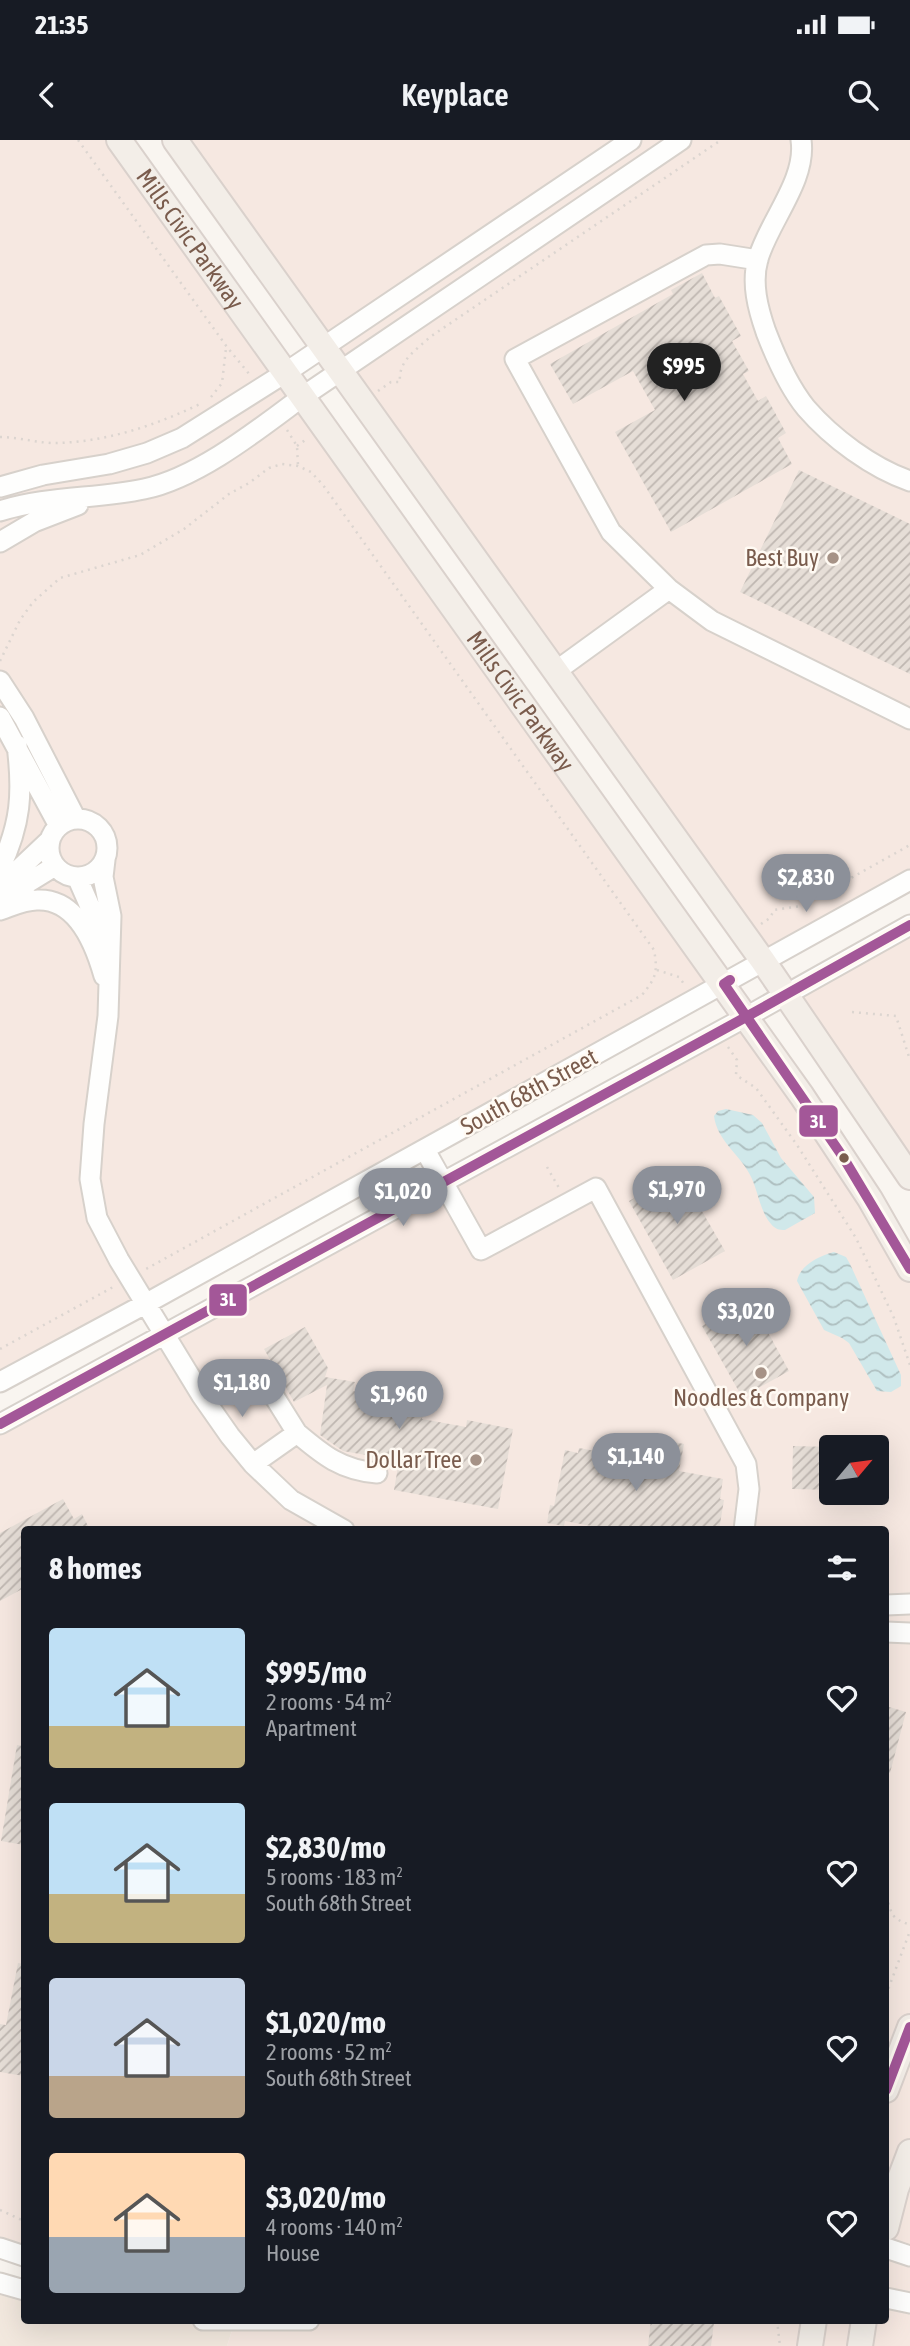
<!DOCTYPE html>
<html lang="en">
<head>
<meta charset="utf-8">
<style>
	body { margin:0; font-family:"Asap Condensed",sans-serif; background:#242831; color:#f1f3f6; height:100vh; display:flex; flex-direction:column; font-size:26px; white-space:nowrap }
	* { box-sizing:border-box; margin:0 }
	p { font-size:23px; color:#9ea1a6 }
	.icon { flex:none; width:38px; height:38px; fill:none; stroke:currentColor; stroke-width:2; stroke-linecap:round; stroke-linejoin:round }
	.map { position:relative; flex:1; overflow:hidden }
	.side { position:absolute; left:21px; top:1386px; width:868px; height:798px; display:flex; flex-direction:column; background:#171b24; border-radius:7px; box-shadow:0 7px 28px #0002 }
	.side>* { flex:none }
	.needle { width:46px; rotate:61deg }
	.controls { position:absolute; left:819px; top:1295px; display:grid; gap:14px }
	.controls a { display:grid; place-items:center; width:70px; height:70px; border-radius:7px; background:#171b24; box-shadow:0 7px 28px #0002; font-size:35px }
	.price { position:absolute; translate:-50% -60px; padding:0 16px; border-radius:24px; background:#8c9099; color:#fff; font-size:23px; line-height:46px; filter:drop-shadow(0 2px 4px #0008) }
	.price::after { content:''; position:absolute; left:50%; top:42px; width:21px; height:16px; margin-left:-10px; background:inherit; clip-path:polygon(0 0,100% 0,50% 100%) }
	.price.current { background:#222; color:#fff }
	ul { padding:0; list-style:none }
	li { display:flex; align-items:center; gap:21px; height:175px; padding:0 28px }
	li span { display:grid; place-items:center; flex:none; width:196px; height:140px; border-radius:7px; color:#555 }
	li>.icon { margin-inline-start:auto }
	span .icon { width:84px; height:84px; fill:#fffc; stroke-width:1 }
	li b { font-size:30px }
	h2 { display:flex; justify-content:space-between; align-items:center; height:84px; padding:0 28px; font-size:30px }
	.status { display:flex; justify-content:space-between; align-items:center; height:49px; padding:0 35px; background:#171b24; direction:ltr }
	.status svg { height:19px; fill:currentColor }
	header { display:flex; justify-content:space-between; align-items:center; height:91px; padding:0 28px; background:#171b24; font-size:32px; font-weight:600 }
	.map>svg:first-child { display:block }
	.residential { fill:#f2e8de }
	.commercial { fill:#f6e8e1; fill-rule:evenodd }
	.water { fill:url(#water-waves) }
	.building { fill:url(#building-hatch) }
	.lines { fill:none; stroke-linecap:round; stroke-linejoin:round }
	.minor-casing { stroke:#d7d1cb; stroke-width:23 }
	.major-casing { stroke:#dad1cc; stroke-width:28 }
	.path { stroke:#dcd5d0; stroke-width:2.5; stroke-dasharray:2 5; stroke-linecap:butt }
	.minor { stroke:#fefefd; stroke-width:19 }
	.major { stroke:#f3eee8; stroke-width:24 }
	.bus-1-casing { stroke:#fffaf3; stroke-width:16 }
	.bus-1 { stroke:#a35798; stroke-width:10 }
	.poi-dot { fill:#a69286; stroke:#fffaf3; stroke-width:2.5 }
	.bus-dot { fill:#7a5c4d; stroke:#fffaf3; stroke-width:2.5 }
	.labels { text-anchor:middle; stroke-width:5; stroke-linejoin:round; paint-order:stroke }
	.street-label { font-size:24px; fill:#7a5c4d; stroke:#fffaf3 }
	.poi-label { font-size:24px; fill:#7a5c4d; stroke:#fffaf3; text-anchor:end }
	.line-badge { stroke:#fffaf3; stroke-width:2.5 }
	.badge-label { font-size:19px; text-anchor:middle; font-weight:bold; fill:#fff }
</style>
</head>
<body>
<div class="status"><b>21:35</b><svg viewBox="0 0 49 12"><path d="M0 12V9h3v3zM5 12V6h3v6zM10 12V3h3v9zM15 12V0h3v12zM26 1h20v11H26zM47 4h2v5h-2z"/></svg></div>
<header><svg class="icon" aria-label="back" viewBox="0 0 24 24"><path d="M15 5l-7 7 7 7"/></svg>Keyplace<svg class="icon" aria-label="search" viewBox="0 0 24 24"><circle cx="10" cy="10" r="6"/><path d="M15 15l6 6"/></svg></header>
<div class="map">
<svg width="910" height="2206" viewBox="0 0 910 2206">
	<defs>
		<pattern id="water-waves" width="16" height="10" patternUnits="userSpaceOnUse" patternTransform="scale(1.75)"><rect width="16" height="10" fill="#d0e8ea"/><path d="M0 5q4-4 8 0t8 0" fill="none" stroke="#aebfc0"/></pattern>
		<pattern id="building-hatch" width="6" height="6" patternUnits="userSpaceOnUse" patternTransform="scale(1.75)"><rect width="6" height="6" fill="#e6ded7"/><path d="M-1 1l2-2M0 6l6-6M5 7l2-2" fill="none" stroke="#bfb7b1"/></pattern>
	</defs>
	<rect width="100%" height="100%" fill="#f9f5f0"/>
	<!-- residential -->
	<path class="residential" d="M0,2143L24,2150V2180L235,2181L227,2206H0Z"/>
	<!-- commercial -->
	<path class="commercial" d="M0,0H119L724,844L0,1242Z
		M175,0H910V740L763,821Z
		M910,785V1037L786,854Z
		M746,877L910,1129V2206H227L235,2181L886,2180V1390H24V2116L0,2108V1284ZM831,1307H877V1353H831Z"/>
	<!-- water -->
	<path class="water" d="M726,969L753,975L762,983L781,1018L814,1057L815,1073L785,1090C779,1090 775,1089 771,1084C759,1070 758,1048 749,1033C738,1013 717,1000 714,976L718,971Z
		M834,1112L846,1117L850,1124L901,1235V1246L891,1252L877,1251L849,1203L842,1198L824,1190L797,1141C800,1125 819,1116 834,1112Z"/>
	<!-- building -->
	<path class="building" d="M702,133L715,158L719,156L741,196L732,201L749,231L743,234L758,261L766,256L786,293L778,298L792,324L671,392L615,292L655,270L633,231L573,264L550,224L673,154L671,150Z
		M799,330L910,384V534L740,452Z
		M680,1033L725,1111L673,1140L629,1061Z
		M750,1159L789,1231L742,1257L702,1186Z
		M305,1187L328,1228L325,1237L355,1242L353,1251L407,1259L408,1253L425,1255L422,1279L466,1287L467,1280L513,1289L498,1369L394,1350L399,1321L343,1311L320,1295L327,1245L294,1262L264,1209Z
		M656,1299L684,1304L679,1331L723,1339L720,1359L724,1360L719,1390H612L565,1381L564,1386L547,1383L550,1365L554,1366L565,1310L578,1313L579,1308L612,1314L611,1319L651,1327Z
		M793,1306L831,1307V1350L792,1349Z
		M63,1359L74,1379L82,1374L90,1390H24V1448L0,1461V1393Z
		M886,1566L906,1572L890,1633L886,1632Z
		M17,1605L24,1606V1705L1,1701Z
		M18,1823L24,1824V1936L0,1932V1884L6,1885Z
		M651,2180H695L714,2183L711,2206H648Z"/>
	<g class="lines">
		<!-- minor casing -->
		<g class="minor-casing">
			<path id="minor" d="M801,0C807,40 769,81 758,119C751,143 758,169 766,192C776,218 788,246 806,268C832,298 872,328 910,341
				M758,120L720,114L706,115L515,219L611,392L669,449L712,481L910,579
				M0,347L43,335L109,324L147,313L182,298L285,233L631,0
				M0,371C47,356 97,359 144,349C198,338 259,289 302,257L681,0
				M0,402L34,382L78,365
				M556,531L669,449
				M0,541L24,578L76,679
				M0,577L59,686
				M49 708a29 29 0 1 1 58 0a29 29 0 1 1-58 0Z
				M105,720L103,737L111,776L108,876L94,984L90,1039L97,1078L119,1120L202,1256L230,1296L253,1324L291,1360L344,1390
				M0,728C21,684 23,653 17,605
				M77,737L95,778L101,808
				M0,747L50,700
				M1,767L29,742L55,726
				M0,770C12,766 24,760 37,760C77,758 95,804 104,836
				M425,1010L481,1110L596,1048L746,1324L749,1349L744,1390
				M0,1242L147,1163L910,740
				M267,1245L297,1293
				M0,1284L746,877L910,785
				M253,1324L297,1293C323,1315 341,1330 377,1333
				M886,1465L910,1464
				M886,1492L910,1493
				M0,2108L24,2116
				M886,2108L910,2116
				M0,2143L24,2150
				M886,2158L910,2163
				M203,2180H309"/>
		</g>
		<!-- major casing -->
		<g class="major-casing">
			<g id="major">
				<path id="s1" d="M119,0L802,956L870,1059L910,1129"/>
				<path d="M175,0L763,821L910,1037"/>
				<path d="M886,1950L910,1887"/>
				<path d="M886,2088L896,2049L910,2012"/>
				<path d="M810,2206L814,2180"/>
				<path d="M860,2206L864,2180"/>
			</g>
		</g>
		<!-- path -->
		<path class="path" d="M78,0L227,207L250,235
			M378,251L391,242H400C398,221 415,211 430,197L721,0
			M211,257L222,243L226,208
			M287,290L297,306L298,326
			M0,297C20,297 40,304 59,303C109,301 156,285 200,264
			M297,306L308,298
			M0,521L20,480L33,462L60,438L140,415L184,389L229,354L249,343L269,328L282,324L298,326L311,332L323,345L654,810C658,832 656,838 642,855L146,1129
			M761,784L770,778L774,770L801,766L910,705
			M657,830L679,837L684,844
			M852,872L896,876L910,920
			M728,907L737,920L736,935L756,948L797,1005L856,1098L894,1178L910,1225
			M547,1027L559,1048
			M0,1209L115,1146
			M886,1756C893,1775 889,1777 910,1785
			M886,1855L910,1791
			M0,2070L24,2081
			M777,2180L780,2206"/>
		<!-- minor -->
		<use href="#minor" class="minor"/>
		<!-- major -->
		<use href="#major" class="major"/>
		<!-- bus-1 casing -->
		<g class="bus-1-casing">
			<path id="bus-1" d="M730,840L724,844L843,1017L910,1129
				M0,1284L746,877L910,785
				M886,1950L910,1887"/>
		</g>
		<!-- bus-1 -->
		<use href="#bus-1" class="bus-1"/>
	</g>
	<!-- markers -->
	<g class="poi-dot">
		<circle cx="833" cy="418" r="7"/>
		<circle cx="761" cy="1233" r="7"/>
		<circle cx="476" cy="1320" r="7"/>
	</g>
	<circle class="bus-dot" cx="844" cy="1018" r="6"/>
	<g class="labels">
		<!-- street labels -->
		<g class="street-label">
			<text dy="8" stroke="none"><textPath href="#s1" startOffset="122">Mills Civic Parkway</textPath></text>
			<text dy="8" stroke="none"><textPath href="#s1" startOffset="690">Mills Civic Parkway</textPath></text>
			<text transform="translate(529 952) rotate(-29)" y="8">South 68th Street</text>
		</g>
		<!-- poi labels -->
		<g class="poi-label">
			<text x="819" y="426">Best Buy</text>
			<text x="761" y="1266" text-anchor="middle">Noodles &amp; Company</text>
			<text x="462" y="1328">Dollar Tree</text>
		</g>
	</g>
	<g class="line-badge">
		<rect x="798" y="964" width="41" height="34" rx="7" fill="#a35798"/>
		<rect x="208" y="1143" width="40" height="34" rx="7" fill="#a35798"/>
	</g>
	<g class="badge-label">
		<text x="818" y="988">3L</text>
		<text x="228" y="1166">3L</text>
	</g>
</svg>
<div class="controls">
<a><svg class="needle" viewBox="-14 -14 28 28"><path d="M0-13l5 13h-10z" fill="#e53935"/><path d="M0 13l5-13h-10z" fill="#9ea1a6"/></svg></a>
</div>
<b class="price current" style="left:684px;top:263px">$995</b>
<b class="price" style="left:806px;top:774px">$2,830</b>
<b class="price" style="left:677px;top:1086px">$1,970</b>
<b class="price" style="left:403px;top:1088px">$1,020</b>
<b class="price" style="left:746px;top:1208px">$3,020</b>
<b class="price" style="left:242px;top:1279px">$1,180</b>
<b class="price" style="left:399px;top:1291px">$1,960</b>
<b class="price" style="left:636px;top:1353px">$1,140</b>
<section class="side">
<h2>8 homes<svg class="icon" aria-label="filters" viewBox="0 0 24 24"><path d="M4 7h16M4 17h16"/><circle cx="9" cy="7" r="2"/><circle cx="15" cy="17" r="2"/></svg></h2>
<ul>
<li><span style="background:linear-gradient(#bfe0f5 70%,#c2b280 0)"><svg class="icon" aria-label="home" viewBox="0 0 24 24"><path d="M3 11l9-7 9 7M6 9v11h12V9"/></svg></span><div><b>$995/mo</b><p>2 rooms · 54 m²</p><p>Apartment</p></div><svg class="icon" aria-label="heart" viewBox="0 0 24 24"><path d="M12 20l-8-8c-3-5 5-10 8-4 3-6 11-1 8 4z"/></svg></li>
<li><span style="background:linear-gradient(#bfe0f5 65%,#c2b280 0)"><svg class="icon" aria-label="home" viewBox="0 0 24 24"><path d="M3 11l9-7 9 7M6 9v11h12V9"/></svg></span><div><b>$2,830/mo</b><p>5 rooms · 183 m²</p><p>South 68th Street</p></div><svg class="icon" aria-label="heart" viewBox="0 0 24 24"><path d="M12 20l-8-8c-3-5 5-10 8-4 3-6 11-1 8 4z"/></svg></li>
<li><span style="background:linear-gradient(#c9d6e8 70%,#b9a48a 0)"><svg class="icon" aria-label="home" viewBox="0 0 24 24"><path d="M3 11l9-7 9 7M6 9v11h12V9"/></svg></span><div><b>$1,020/mo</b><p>2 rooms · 52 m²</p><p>South 68th Street</p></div><svg class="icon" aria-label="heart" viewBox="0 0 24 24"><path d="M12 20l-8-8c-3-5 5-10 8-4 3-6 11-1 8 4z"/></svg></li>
<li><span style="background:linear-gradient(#ffd9b3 60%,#9aa5b1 0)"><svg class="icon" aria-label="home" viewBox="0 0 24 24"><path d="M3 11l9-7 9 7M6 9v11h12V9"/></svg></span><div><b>$3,020/mo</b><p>4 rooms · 140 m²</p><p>House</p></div><svg class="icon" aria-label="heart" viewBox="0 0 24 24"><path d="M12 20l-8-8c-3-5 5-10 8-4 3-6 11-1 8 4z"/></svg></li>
</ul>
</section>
</div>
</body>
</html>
